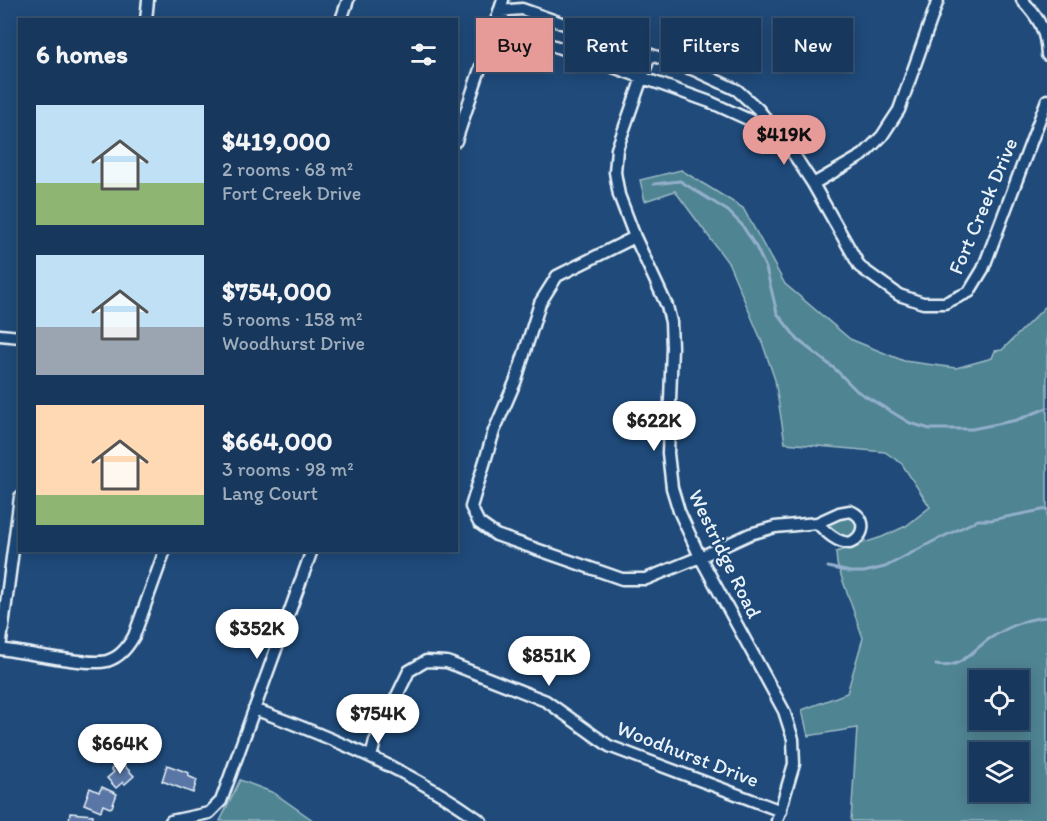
<!DOCTYPE html>
<html lang="en">
<head>
<meta charset="utf-8">
<style>
	body { margin:0; font-family:Itim,sans-serif; background:#203f62; color:#f1f3f6; height:100vh; display:flex; flex-direction:column; font-size:22px; white-space:nowrap }
	* { box-sizing:border-box; margin:0 }
	p { font-size:20px; color:#9eacbb }
	.icon { flex:none; width:33px; height:33px; fill:none; stroke:currentColor; stroke-width:2; stroke-linecap:round; stroke-linejoin:round }
	.map { position:relative; flex:1; overflow:hidden }
	.side { position:absolute; left:18px; top:18px; width:440px; height:534px; display:flex; flex-direction:column; background:#17385c; border-radius:0px; box-shadow:0 3px 15px #0003,0 0 0 2px #365272 }
	.side>* { flex:none }
	.hud { position:absolute; left:476px; top:18px; width:482px; height:54px; display:flex; gap:12px }
	.controls { position:absolute; left:969px; top:670px; display:grid; gap:12px }
	.controls a { display:grid; place-items:center; width:60px; height:60px; border-radius:0px; background:#17385c; box-shadow:0 3px 15px #0003,0 0 0 2px #365272; font-size:30px }
	.price { position:absolute; translate:-50% -51px; padding:0 14px; border-radius:21px; background:#fff; color:#222; font-size:20px; line-height:39px; filter:drop-shadow(0 2px 3px #0008) }
	.price::after { content:''; position:absolute; left:50%; top:36px; width:18px; height:14px; margin-left:-9px; background:inherit; clip-path:polygon(0 0,100% 0,50% 100%) }
	.price.current { background:#e69b98; color:#111 }
	ul { padding:0; list-style:none }
	li { display:flex; align-items:center; gap:18px; height:150px; padding:0 18px }
	li span { display:grid; place-items:center; flex:none; width:168px; height:120px; border-radius:0px; color:#555 }
	li>.icon { margin-inline-start:auto }
	span .icon { width:72px; height:72px; fill:#fffc; stroke-width:1 }
	li b { font-size:26px }
	h2 { display:flex; justify-content:space-between; align-items:center; height:72px; padding:0 18px; font-size:26px }
	.pill { padding:0 21px; border-radius:0px; background:#17385c; box-shadow:0 3px 15px #0003,0 0 0 2px #365272; font-size:21px; line-height:54px }
	.pill.current { background:#e69b98; color:#111 }
	.map>svg:first-child { display:block }
	.green { fill:#4f8492; stroke:#9cbac5; stroke-width:1.5; fill-rule:evenodd }
	.lines { fill:none; stroke-linecap:round; stroke-linejoin:round }
	.stream { stroke:#93afcb; stroke-width:3 }
	.building { fill:#5a76a6; stroke:#e8f1f8; stroke-width:1.5 }
	.minor-casing { stroke:#e8f1f8; stroke-width:15 }
	.minor { stroke:#1f4a7a; stroke-width:10 }
	.labels { text-anchor:middle; stroke-width:4.5; stroke-linejoin:round; paint-order:stroke }
	.street-label { font-size:21px; fill:#e8f1f8; stroke:#1f4a7a }
</style>
</head>
<body>
<div class="map">
<svg width="1047" height="821" viewBox="0 0 1047 821">
	<rect width="100%" height="100%" fill="#1f4a7a"/>
	<filter id="ink" filterUnits="userSpaceOnUse"><feTurbulence type="fractalNoise" baseFrequency=".0167" numOctaves="2"/><feDisplacementMap in="SourceGraphic" scale="12" xChannelSelector="R" yChannelSelector="G"/><feConvolveMatrix kernelMatrix="1 2 1 2 8 2 1 2 1" color-interpolation-filters="sRGB"/></filter>
	<g filter="url(#ink)">
		<!-- green -->
		<path class="green" d="M681,170L743,208L785,284L850,339L904,361L956,368L992,358L995,351L1002,350L1047,305V821H851L857,728L808,736L802,710L847,693L863,638L837,564L836,552L882,537L906,526L930,507L902,464L885,452L785,443L775,380L762,342L729,264L675,191L645,201L640,180ZM980,681H1018V720H980ZM980,753H1018V792H980Z
			M844,516H850L858,524L856,534C844,541 837,534 828,525Z
			M240,780L274,793L314,821H220Z"/>
		<g class="lines">
			<!-- stream -->
			<path class="stream" d="M654,184L680,181L728,211L742,225L756,247L766,268L777,313L798,340L835,369L857,391L910,423L930,429H972L1017,420L1047,408
				M828,567L850,572H864L885,567L934,541L978,520H991L1047,509
				M936,665C960,670 972,651 989,639C1006,628 1026,618 1047,617"/>
		</g>
		<!-- building -->
		<path class="building" d="M120,761L134,776L125,784L123,782L116,788L107,778L114,772L111,769Z
			M167,765L189,773L188,776L197,780L193,793L162,781Z
			M102,787L117,794L112,807L110,808L103,805L101,811L84,804L90,788L99,792Z
			M70,813L93,815V820L95,821H69Z"/>
		<g class="lines">
			<!-- minor casing -->
			<g class="minor-casing">
				<path id="minor" d="M1022,0C1039,18 1046,30 1047,55
					M499,11L522,9L694,70L737,90L758,109L791,150L813,184L860,267L899,295L923,303H945L969,292L983,269L1047,100
					M499,11L510,30L710,102L774,131
					M146,20L148,0
					M341,20L348,0
					M650,55L617,149L615,172L619,195L635,237L667,306L671,322L672,347L668,453L672,488L679,511L700,557L784,711L793,739L794,764L777,821
					M456,141L503,0
					M813,184L863,155L882,136L899,110L938,0
					M635,237L557,276L540,303L516,380L494,431L471,507L479,523L496,535L622,579H646L700,557L750,534L775,527L817,523
					M0,335L20,337
					M850,511C867,517 866,536 850,543C837,543 826,532 817,523L839,513Z
					M0,649C23,652 88,666 107,661C120,657 127,648 134,636L165,550
					M0,649L20,497
					M254,709C333,738 412,771 481,821
					M371,757L375,741L409,671L426,661L447,662L546,701L609,746L781,811
					M171,821L209,813L221,801L312,550"/>
			</g>
			<!-- minor -->
			<use href="#minor" class="minor"/>
		</g>
	</g>
	<g class="labels">
		<!-- street labels -->
		<g class="street-label">
			<text transform="translate(983 206) rotate(-67)" y="7">Fort Creek Drive</text>
			<text transform="translate(725 554) rotate(64)" y="7">Westridge Road</text>
			<text transform="translate(688 754) rotate(21)" y="7">Woodhurst Drive</text>
		</g>
	</g>
</svg>
<div class="controls">
<a><svg class="icon" aria-label="locate" viewBox="0 0 24 24"><circle cx="12" cy="12" r="6"/><path d="M12 2v4M12 18v4M2 12h4M18 12h4"/></svg></a>
<a><svg class="icon" aria-label="layers" viewBox="0 0 24 24"><path d="M12 4l9 5-9 5-9-5zM3 14l9 5 9-5"/></svg></a>
</div>
<b class="price current" style="left:784px;top:166px">$419K</b>
<b class="price" style="left:654px;top:452px">$622K</b>
<b class="price" style="left:257px;top:660px">$352K</b>
<b class="price" style="left:549px;top:687px">$851K</b>
<b class="price" style="left:378px;top:745px">$754K</b>
<b class="price" style="left:120px;top:775px">$664K</b>
<div class="hud">
<a class="pill current">Buy</a>
<a class="pill">Rent</a>
<a class="pill">Filters</a>
<a class="pill">New</a>
</div>
<section class="side">
<h2>6 homes<svg class="icon" aria-label="filters" viewBox="0 0 24 24"><path d="M4 7h16M4 17h16"/><circle cx="9" cy="7" r="2"/><circle cx="15" cy="17" r="2"/></svg></h2>
<ul>
<li><span style="background:linear-gradient(#bfe0f5 65%,#8fb573 0)"><svg class="icon" aria-label="home" viewBox="0 0 24 24"><path d="M3 11l9-7 9 7M6 9v11h12V9"/></svg></span><div><b>$419,000</b><p>2 rooms · 68 m²</p><p>Fort Creek Drive</p></div></li>
<li><span style="background:linear-gradient(#bfe0f5 60%,#9aa5b1 0)"><svg class="icon" aria-label="home" viewBox="0 0 24 24"><path d="M3 11l9-7 9 7M6 9v11h12V9"/></svg></span><div><b>$754,000</b><p>5 rooms · 158 m²</p><p>Woodhurst Drive</p></div></li>
<li><span style="background:linear-gradient(#ffd9b3 75%,#8fb573 0)"><svg class="icon" aria-label="home" viewBox="0 0 24 24"><path d="M3 11l9-7 9 7M6 9v11h12V9"/></svg></span><div><b>$664,000</b><p>3 rooms · 98 m²</p><p>Lang Court</p></div></li>
</ul>
</section>
</div>
</body>
</html>
